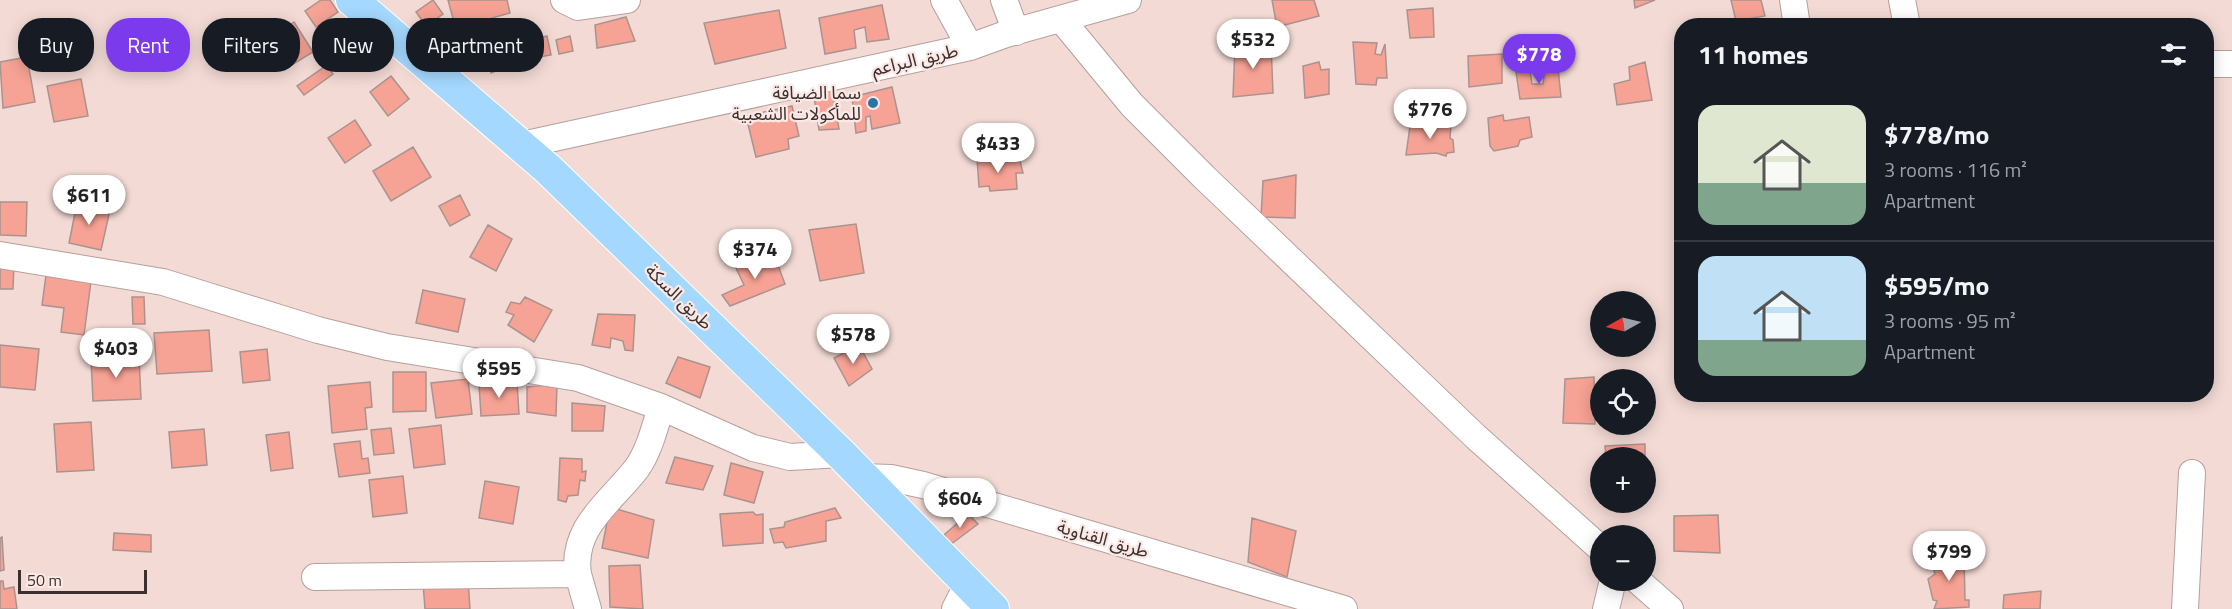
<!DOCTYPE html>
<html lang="en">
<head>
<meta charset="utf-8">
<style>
	body { margin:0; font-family:"Titillium Web","Noto Sans Arabic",sans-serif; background:#20242c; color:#f1f3f6; height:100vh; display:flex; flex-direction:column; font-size:22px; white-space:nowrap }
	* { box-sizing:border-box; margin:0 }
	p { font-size:20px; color:#9ea1a6 }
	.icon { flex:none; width:33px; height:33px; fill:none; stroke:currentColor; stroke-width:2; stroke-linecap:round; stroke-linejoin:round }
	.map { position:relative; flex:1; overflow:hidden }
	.side { position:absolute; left:1674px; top:18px; width:540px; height:384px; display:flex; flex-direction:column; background:#171b24; border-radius:24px; box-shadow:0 3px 15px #0003 }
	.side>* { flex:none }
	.guide { position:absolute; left:18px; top:18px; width:570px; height:54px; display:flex; gap:12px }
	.needle { width:39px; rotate:262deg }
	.buttons { position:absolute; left:1590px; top:291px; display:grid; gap:12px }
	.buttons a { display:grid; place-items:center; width:66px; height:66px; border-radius:50%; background:#171b24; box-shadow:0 3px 15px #0003; font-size:30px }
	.scale { position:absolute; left:18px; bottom:15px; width:129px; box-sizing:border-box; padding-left:6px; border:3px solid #3a302f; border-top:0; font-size:16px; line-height:21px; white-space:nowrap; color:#3a302f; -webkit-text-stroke:4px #fce8e5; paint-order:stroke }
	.price { position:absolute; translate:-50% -51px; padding:0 14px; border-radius:21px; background:#fff; color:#222; font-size:20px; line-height:39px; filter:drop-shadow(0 2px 3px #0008) }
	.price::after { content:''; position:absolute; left:50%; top:36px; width:18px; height:14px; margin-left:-9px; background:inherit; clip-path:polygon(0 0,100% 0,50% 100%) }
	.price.selected { background:#7c3aed; color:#fff }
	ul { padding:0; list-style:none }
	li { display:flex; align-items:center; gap:18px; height:150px; padding:0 24px }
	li+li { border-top:2px solid #363941 }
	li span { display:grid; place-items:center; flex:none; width:168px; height:120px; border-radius:18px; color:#555 }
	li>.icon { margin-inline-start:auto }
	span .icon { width:72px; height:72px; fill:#fffc; stroke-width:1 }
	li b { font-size:26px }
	h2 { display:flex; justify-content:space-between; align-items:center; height:72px; padding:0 24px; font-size:26px }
	.pill { padding:0 21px; border-radius:24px; background:#171b24; box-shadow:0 3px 15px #0003; font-size:21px; line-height:54px }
	.pill.selected { background:#7c3aed; color:#fff }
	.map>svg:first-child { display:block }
	.building { fill:#f6a295; stroke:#aa938f; stroke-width:1.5 }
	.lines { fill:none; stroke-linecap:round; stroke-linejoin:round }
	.minor-casing { stroke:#b69f9b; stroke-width:28 }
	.major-casing { stroke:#fff; stroke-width:34 }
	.minor { stroke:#fff; stroke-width:26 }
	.major { stroke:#a5d8fe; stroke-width:32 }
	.poi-dot { fill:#2973a6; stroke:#fce8e5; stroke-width:2 }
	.labels { text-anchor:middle; stroke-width:4.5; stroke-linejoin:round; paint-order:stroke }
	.street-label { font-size:18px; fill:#3a302f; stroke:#fce8e5 }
	.poi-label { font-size:18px; fill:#3a302f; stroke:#fce8e5; text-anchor:end }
</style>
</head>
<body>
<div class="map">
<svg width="2232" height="609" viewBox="0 0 2232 609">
	<rect width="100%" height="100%" fill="#f3dad5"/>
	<!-- building -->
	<path class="building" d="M321,0H330L338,12L316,27L305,11Z
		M433,0L443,14L426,26L416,12Z
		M448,0H507L510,13L492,18L495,28L458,37Z
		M1272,0H1314L1319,16L1277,27Z
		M1634,0H1655L1635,8Z
		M1731,0H1761L1765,16L1736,21Z
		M882,5L889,39L867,42L865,27L854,30L856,48L825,54L819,18Z
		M1433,8L1434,37L1410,38L1407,10Z
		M779,10L786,48L715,64L704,23Z
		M626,17L635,41L597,48L595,25Z
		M150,19L153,31L137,35L134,23Z
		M294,22L313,52L285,69L267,40Z
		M360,29L375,42L366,53L351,39Z
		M513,30L523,60L491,73L484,42Z
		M547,36L551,55L523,60L518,44Z
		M570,36L573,51L559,54L556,40Z
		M474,40L483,65L467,71L458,46Z
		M1353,42L1377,43L1375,54L1381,55L1385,44L1387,78H1377L1376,85L1356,84Z
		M1271,43L1273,93L1233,97L1235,47Z
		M1502,54V83L1469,87L1468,56Z
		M27,57L35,102L3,108L0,62Z
		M1319,62L1321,70L1329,69V94L1305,98L1303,66Z
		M1645,62L1652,100L1617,105L1614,84L1630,80L1629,67Z
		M327,65L333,74L304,95L297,86Z
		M1558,68L1561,97L1520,99L1516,72L1530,70L1532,84H1543L1545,69Z
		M391,76L409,99L388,116L370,92Z
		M81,79L88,116L54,122L47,86Z
		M892,87L900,123L872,129L870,116L866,117V131L856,133L852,97Z
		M832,88L839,129L819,130L813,90Z
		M792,106L799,136L788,139L789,149L756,157L746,116Z
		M1503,115L1504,121L1529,117L1532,137L1520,140L1518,146L1494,151L1490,146L1488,118Z
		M355,120L371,145L345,163L328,138Z
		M1451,124L1450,138L1453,140L1454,152L1447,153L1446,156L1436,153L1406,155L1410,126Z
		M413,147L431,177L391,201L373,171Z
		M977,158L1020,161L1023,173H1016L1017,189L990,191L989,186L979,187Z
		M1296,175L1295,218L1261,217L1263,181Z
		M460,195L470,215L450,226L439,206Z
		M0,202H27L26,236L0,235Z
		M77,203L110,210L101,250L69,243Z
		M856,224L864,273L820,281L809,230Z
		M488,225L512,239L496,271L470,257Z
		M758,256V266L775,257L785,284L730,306L722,295L744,285L734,264Z
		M0,262L14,263L13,289H0Z
		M46,275L91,281L84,335L61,332L64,308L42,305Z
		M423,290L465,299L458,332L416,323Z
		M132,297H144L145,324H133Z
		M525,297L552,310L534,342L508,325L514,315L506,312L511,302L520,304Z
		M598,314L635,315L633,351L625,350L623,341L611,338L610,348L592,345Z
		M209,330L212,371L157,374L154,333Z
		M0,345L39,349L35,390L0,387Z
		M859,345L872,369L849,386L834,358Z
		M267,349L270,380L243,383L240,352Z
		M139,357L141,399L93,401L91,359Z
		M678,357L710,367L700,398L666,383Z
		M393,372H426V411L393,412Z
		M1594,377L1595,424L1563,423L1565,379Z
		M468,379L472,414L436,418L431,383Z
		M370,382L372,407L365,408L367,429L332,433L328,386Z
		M517,382L519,414L481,416L479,384Z
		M557,384L556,416L527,412V387Z
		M572,403L605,406L603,431H572Z
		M91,422L94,470L57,472L54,424Z
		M441,425L445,464L414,468L409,429Z
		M391,428L394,453L374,455L371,430Z
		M204,429L207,465L172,468L169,432Z
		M289,432L293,468L271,471L266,435Z
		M360,441L362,459L368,458L370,473L339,477L334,444Z
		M1645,444V458H1606L1605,446Z
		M675,457L713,466L703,490L666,483Z
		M560,458L582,459V472L586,471L585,481L580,480L578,495L568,496L566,502L558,500Z
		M731,463L763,472L754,503L724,495Z
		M403,476L407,513L373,517L369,480Z
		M485,481L519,487L513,524L479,518Z
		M610,507L654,520L648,558L602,548Z
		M835,508L841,518L826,521V541L786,548L783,542L774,543L770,529L784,527L785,522Z
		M753,512L756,515L763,514V543L723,546L720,514Z
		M968,514L978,524L950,545L944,535Z
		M1718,515L1720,553L1674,551V516Z
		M1252,518L1296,531L1287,577L1248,562Z
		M114,533L151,535V552L113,550Z
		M2,537L4,570L0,571V538Z
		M1964,554L1965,600H1969V607L1934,609L1937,601L1933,600L1928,579L1935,574L1930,557Z
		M640,565L643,609L610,607L609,566Z
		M468,580L470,609H425L423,583Z
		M0,581H3L4,589L14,587L17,609H0Z
		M2041,591L2040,609H2003L2004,595Z"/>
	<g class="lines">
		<!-- minor casing -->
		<g class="minor-casing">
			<path id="minor" d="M564,0L578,7L627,0
				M944,0L970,47
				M1004,0L1016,32
				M1793,0L1797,26
				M1902,0L1907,26
				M1061,19L1132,105L1204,177L1476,437L1600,548
				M2206,64H2232
				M522,145L970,47L1006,34L1128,0
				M0,255L163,282L318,330L387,347L578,378L661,407L753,448L790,457L841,454
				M862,477L891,478L923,485L1344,609
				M578,574L588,609
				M315,577L578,574C571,527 611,502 637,468C649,451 655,427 661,407
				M1637,580L1670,609
				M955,609L968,583
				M1606,609L1613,580
				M2185,609L2192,473"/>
		</g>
		<!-- major casing -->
		<g class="major-casing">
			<path id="major" d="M352,0L548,169L841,454L993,609"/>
		</g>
		<!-- minor -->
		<use href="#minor" class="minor"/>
		<!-- major -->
		<use href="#major" class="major"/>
	</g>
	<!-- markers -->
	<circle class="poi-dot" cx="873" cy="103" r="6"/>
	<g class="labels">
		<!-- street labels -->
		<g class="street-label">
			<text transform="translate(915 60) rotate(-13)" y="6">طريق البراعم</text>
			<text transform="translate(679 297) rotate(44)" y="6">طريق السكة</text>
			<text transform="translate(1103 539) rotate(16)" y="6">طريق القناوية</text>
		</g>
		<!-- poi labels -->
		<g class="poi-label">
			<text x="861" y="99">سما الضيافة<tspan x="861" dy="21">للمأكولات الشعبية</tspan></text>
		</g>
	</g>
</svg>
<div class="buttons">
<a><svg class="needle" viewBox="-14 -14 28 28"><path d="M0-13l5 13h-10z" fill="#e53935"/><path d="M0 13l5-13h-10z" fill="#9ea1a6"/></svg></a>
<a><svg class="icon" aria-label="locate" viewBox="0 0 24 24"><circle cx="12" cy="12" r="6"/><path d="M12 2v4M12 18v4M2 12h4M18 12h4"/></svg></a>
<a>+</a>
<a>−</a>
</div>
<div class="scale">50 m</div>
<b class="price" style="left:1253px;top:70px">$532</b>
<b class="price selected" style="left:1539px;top:85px">$778</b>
<b class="price" style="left:1430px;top:140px">$776</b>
<b class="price" style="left:998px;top:174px">$433</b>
<b class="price" style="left:89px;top:226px">$611</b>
<b class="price" style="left:755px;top:280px">$374</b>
<b class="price" style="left:853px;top:365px">$578</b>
<b class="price" style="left:116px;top:379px">$403</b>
<b class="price" style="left:499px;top:399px">$595</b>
<b class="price" style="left:960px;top:529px">$604</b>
<b class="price" style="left:1949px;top:582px">$799</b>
<div class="guide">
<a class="pill">Buy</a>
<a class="pill selected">Rent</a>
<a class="pill">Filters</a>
<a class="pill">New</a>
<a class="pill">Apartment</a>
</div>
<section class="side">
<h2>11 homes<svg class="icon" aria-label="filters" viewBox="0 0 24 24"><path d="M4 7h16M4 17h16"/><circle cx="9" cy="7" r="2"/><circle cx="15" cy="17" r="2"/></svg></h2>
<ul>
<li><span style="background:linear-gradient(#dfe7d0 65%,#7fa58c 0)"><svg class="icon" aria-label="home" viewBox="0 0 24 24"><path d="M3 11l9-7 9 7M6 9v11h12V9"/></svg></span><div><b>$778/mo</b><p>3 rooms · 116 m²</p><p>Apartment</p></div></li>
<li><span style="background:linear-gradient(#bfe0f5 70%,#7fa58c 0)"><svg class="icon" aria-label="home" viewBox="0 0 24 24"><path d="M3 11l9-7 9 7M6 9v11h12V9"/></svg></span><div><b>$595/mo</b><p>3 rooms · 95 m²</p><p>Apartment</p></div></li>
</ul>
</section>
</div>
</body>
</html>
